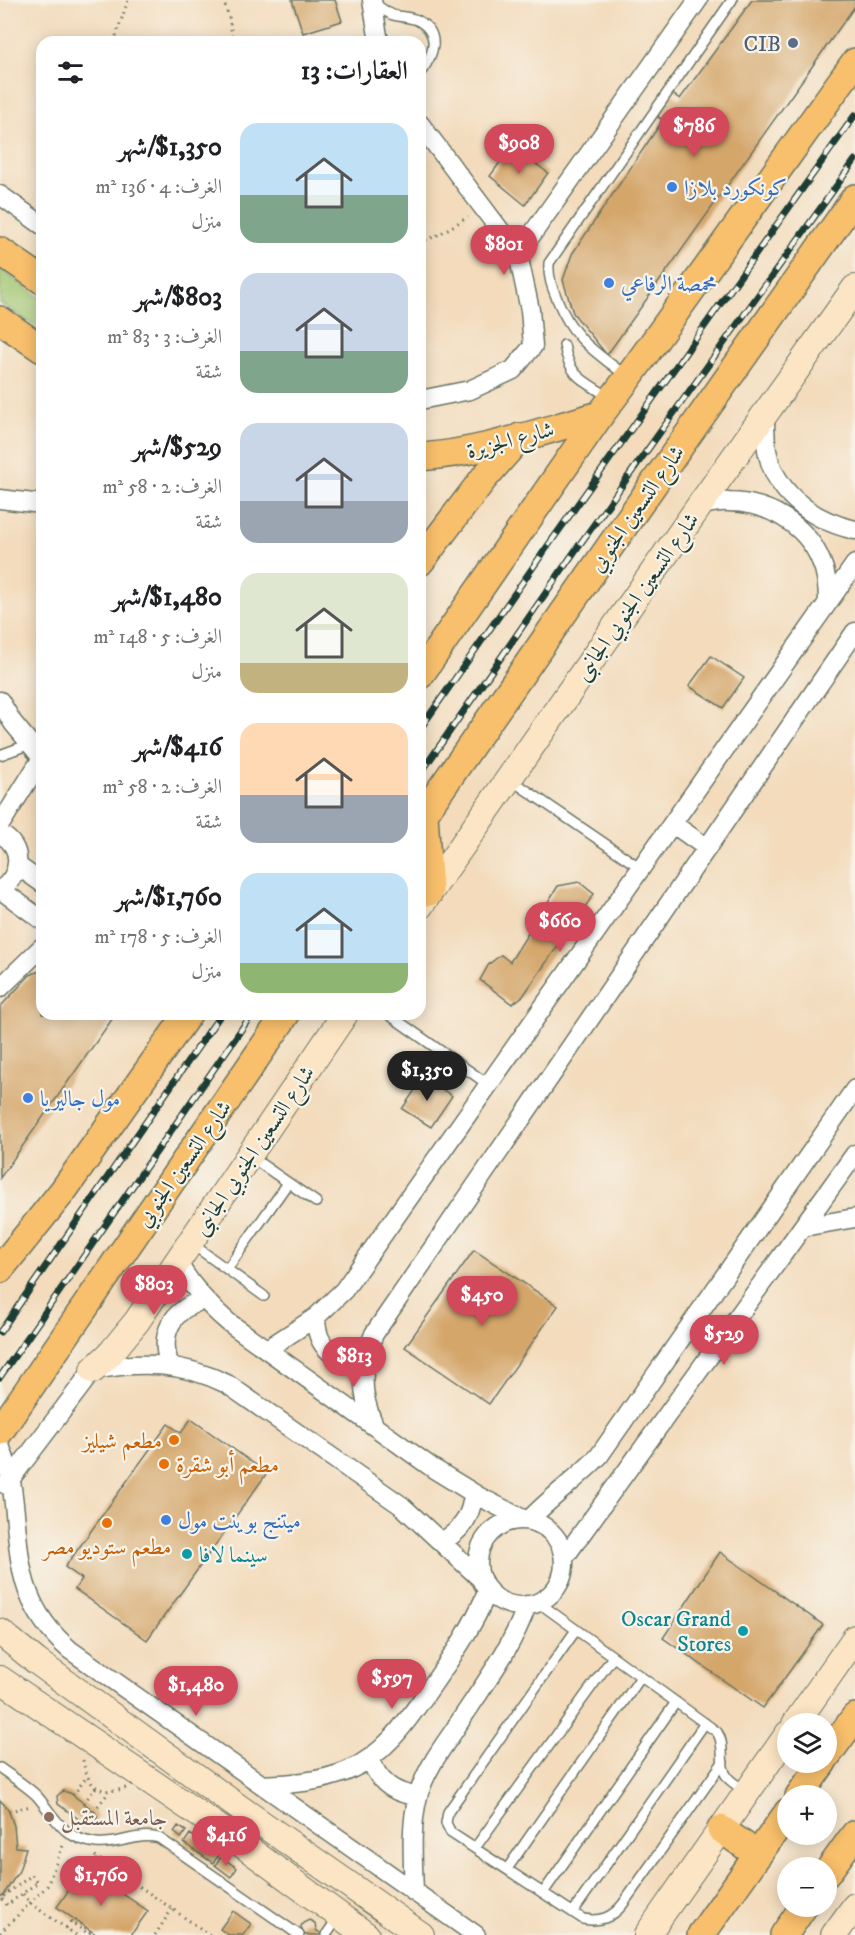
<!DOCTYPE html>
<html lang="ar">
<head>
<meta charset="utf-8">
<style>
	body { margin:0; font-family:"IM FELL DW Pica",Amiri,serif; background:#f6f6f6; color:#202124; direction:rtl; height:100vh; display:flex; flex-direction:column; font-size:22px; white-space:nowrap }
	* { box-sizing:border-box; margin:0 }
	p { font-size:20px; color:#757577 }
	.icon { flex:none; width:33px; height:33px; fill:none; stroke:currentColor; stroke-width:2; stroke-linecap:round; stroke-linejoin:round }
	.map { position:relative; flex:1; overflow:hidden; direction:ltr }
	.side { position:absolute; left:36px; top:36px; width:390px; height:984px; display:flex; flex-direction:column; background:#fff; border-radius:18px; box-shadow:0 3px 15px #0003; direction:rtl }
	.side>* { flex:none }
	.buttons { position:absolute; left:777px; top:1713px; display:grid; gap:12px }
	.buttons a { display:grid; place-items:center; width:60px; height:60px; border-radius:50%; background:#fff; box-shadow:0 3px 15px #0003; font-size:30px }
	.price { position:absolute; translate:-50% -51px; padding:0 14px; border-radius:21px; background:#d1495b; color:#fff; font-size:20px; line-height:39px; filter:drop-shadow(0 2px 3px #0008) }
	.price::after { content:''; position:absolute; left:50%; top:36px; width:18px; height:14px; margin-left:-9px; background:inherit; clip-path:polygon(0 0,100% 0,50% 100%) }
	.price.current { background:#222; color:#fff }
	ul { padding:0; list-style:none }
	li { display:flex; align-items:center; gap:18px; height:150px; padding:0 18px }
	li span { display:grid; place-items:center; flex:none; width:168px; height:120px; border-radius:18px; color:#555 }
	li>.icon { margin-inline-start:auto }
	span .icon { width:72px; height:72px; fill:#fffc; stroke-width:1 }
	li b { font-size:26px }
	h2 { display:flex; justify-content:space-between; align-items:center; height:72px; padding:0 18px; font-size:26px }
	.map>svg:first-child { display:block }
	.green { fill:#a0c671; stroke:#608252; stroke-width:1.5 }
	.building { fill:#d4a66a }
	.lines { fill:none; stroke-linecap:round; stroke-linejoin:round }
	.lane-casing { stroke:#697464; stroke-width:12 }
	.street-casing { stroke:#697464; stroke-width:21 }
	.secondary-casing { stroke:#697464; stroke-width:28 }
	.primary-casing { stroke:#697464; stroke-width:30 }
	.path { stroke:#697464; stroke-width:3; stroke-dasharray:1.5 4.5; stroke-linecap:butt }
	.lane { stroke:#fff; stroke-width:9 }
	.street { stroke:#fff; stroke-width:18 }
	.secondary { stroke:#fce5c4; stroke-width:26 }
	.primary { stroke:#f8bf6c; stroke-width:27 }
	.rail-casing { stroke:#1f3d34; stroke-width:7 }
	.rail { stroke:#f7f3e8; stroke-width:4.5; stroke-dasharray:14; stroke-linecap:butt }
	.service-dot { fill:#5c6f8a; stroke:#f7f3e8; stroke-width:2 }
	.shop-dot { fill:#3f7fe0; stroke:#f7f3e8; stroke-width:2 }
	.food-dot { fill:#e8710a; stroke:#f7f3e8; stroke-width:2 }
	.culture-dot { fill:#0f9aa8; stroke:#f7f3e8; stroke-width:2 }
	.education-dot { fill:#8d6e63; stroke:#f7f3e8; stroke-width:2 }
	.labels { text-anchor:middle; stroke-width:4.5; stroke-linejoin:round; paint-order:stroke }
	.service-label { font-size:22px; fill:#4e5e75; stroke:#f7f3e8; text-anchor:end }
	.shop-label { font-size:22px; fill:#366cbe; stroke:#f7f3e8; text-anchor:start }
	.street-label { font-size:22px; fill:#1f3d34; stroke:#f7f3e8 }
	.food-label { font-size:22px; fill:#c56008; stroke:#f7f3e8; text-anchor:end }
	.culture-label { font-size:22px; fill:#0d838f; stroke:#f7f3e8; text-anchor:start }
	.education-label { font-size:22px; fill:#785e54; stroke:#f7f3e8; text-anchor:start }
</style>
</head>
<body>
<div class="map">
<svg width="855" height="1935" viewBox="0 0 855 1935">
	<rect width="100%" height="100%" fill="#f7f3e8"/>
	<filter id="ink" filterUnits="userSpaceOnUse"><feTurbulence type="fractalNoise" baseFrequency=".0167" numOctaves="2"/><feDisplacementMap in="SourceGraphic" scale="12" xChannelSelector="R" yChannelSelector="G"/><feConvolveMatrix kernelMatrix="1 2 1 2 8 2 1 2 1" color-interpolation-filters="sRGB"/></filter>
	<filter id="wash" filterUnits="userSpaceOnUse"><feTurbulence type="fractalNoise" baseFrequency=".008" numOctaves="4" result="noise"/><feDisplacementMap in="SourceGraphic" scale="24" xChannelSelector="R" yChannelSelector="G"/><feGaussianBlur stdDeviation="1.35" result="paint"/><feColorMatrix in="noise" values="0 0 0 0 0 0 0 0 0 0 0 0 0 0 0 0 0 1.4 0 .05"/><feComposite in="paint" operator="in"/></filter>
	<g filter="url(#wash)">
		<rect width="100%" height="100%" fill="#f3dbbc"/>
		<!-- green -->
		<path class="green" d="M0,269L42,299V331L0,303Z"/>
		<g id="blocks">
			<!-- building -->
			<path class="building" d="M292,0H335L342,21L303,33Z
				M752,0H855V6L607,355L573,313L563,280L572,254L663,120L655,115L671,93L680,99Z
				M512,146L548,173L525,205L490,176Z
				M711,656L744,678L723,708L689,686Z
				M579,882L594,894L523,996L512,1004L480,980L489,964L501,955L510,962L558,886Z
				M42,970V1014H108L113,1018L0,1178V1007L30,975Z
				M424,1077L452,1096L431,1127L402,1109Z
				M474,1250L558,1306L489,1404L405,1347Z
				M191,1419L267,1473L147,1640L75,1589L82,1579L65,1567L168,1424L181,1433Z
				M720,1552L823,1625L763,1708L663,1638Z
				M63,1791L70,1793L94,1811L97,1816L96,1822L87,1825L58,1804L57,1796Z
				M0,1800L8,1809L14,1826L16,1847L26,1848L19,1871L4,1894L0,1897Z
				M178,1826L186,1831L181,1838L174,1832Z
				M190,1834L219,1855L213,1863L184,1843Z
				M221,1857L237,1868L231,1877L215,1865Z
				M84,1868L148,1911L131,1935H97L57,1907Z
				M233,1911L251,1924L243,1935H229L220,1929Z
				M309,1920L315,1923L316,1930L323,1935H306L303,1933L301,1926L303,1923Z"/>
		</g>
	</g>
	<g filter="url(#ink)">
		<use href="#blocks" fill-opacity="0" stroke="#697464" stroke-width="1.5"/>
		<g class="lines">
			<!-- lane casing -->
			<g class="lane-casing">
				<path id="lane" d="M373,2C379,7 386,12 393,15C401,17 410,17 417,20C442,33 434,55 420,73
					M564,345C570,378 583,380 609,397
					M625,375C593,350 573,339 557,299C552,287 548,277 549,263L732,0
					M0,755L30,744
					M510,779L642,869
					M388,1014L489,1085
					M251,1157L316,1202
					M192,1244L264,1296
					M227,1269L288,1183
					M538,1602L717,1732C727,1746 717,1767 729,1779C734,1784 740,1787 745,1791
					M576,1630L448,1812L446,1823L451,1833L583,1919C600,1922 612,1918 623,1904L723,1762
					M0,1768C12,1777 26,1785 37,1796C56,1818 62,1838 96,1843C117,1846 138,1832 159,1838L299,1935
					M475,1848L613,1657
					M507,1869L641,1677
					M543,1893L676,1702
					M573,1912L705,1723
					M326,1935L338,1918"/>
			</g>
			<!-- street casing -->
			<g class="street-casing">
				<path id="street" d="M372,0L379,42
					M420,124L518,254L530,310L533,346L513,370L470,390L420,400
					M0,195L42,225
					M518,254L698,0
					M765,415C765,424 765,433 766,443C771,491 811,520 855,530
					M0,499L42,504
					M700,505C709,504 719,501 728,502C767,502 806,524 821,561C827,574 828,588 828,602
					M0,701L13,723L42,758L0,825
					M673,824L707,848
					M0,834C25,847 21,876 0,890
					M18,866L42,883
					M1,890L42,920
					M0,988L42,947
					M803,1227L855,1218
					M177,1261C190,1285 207,1304 228,1322L434,1469L478,1496L525,1520
					M316,1317C316,1348 335,1363 365,1359
					M267,1349L316,1317L344,1290L855,564
					M170,1366C158,1334 172,1309 204,1300
					M374,1425C360,1394 360,1365 374,1334L855,632
					M0,1445C4,1457 9,1469 11,1481C22,1550 11,1599 70,1650L476,1935
					M6,1485L93,1370C141,1361 182,1362 227,1384L402,1506L482,1580
					M529,1520C551,1497 577,1479 599,1456L855,1089
					M478 1563a43 43 0 1 1 86 0a43 43 0 1 1-86 0Z
					M442,1541C462,1531 472,1515 473,1493
					M564,1558L855,1154
					M370,1758C378,1782 394,1794 418,1796
					M262,1785C290,1784 321,1782 347,1771C387,1754 409,1718 433,1684C454,1654 474,1625 488,1590
					M414,1892C413,1860 410,1827 418,1796C425,1772 439,1752 453,1732C479,1691 511,1651 527,1605"/>
			</g>
			<!-- secondary casing -->
			<g class="secondary-casing">
				<path id="secondary" d="M420,906L700,505L855,288
					M93,1370L110,1354L137,1321L345,1014
					M0,1632L36,1661L241,1809L421,1935
					M0,1679L225,1832L366,1935
					M795,1724L855,1638
					M647,1935L788,1734
					M834,1935L855,1906"/>
			</g>
			<!-- primary casing -->
			<g class="primary-casing">
				<path id="primary" d="M0,251L42,280
					M0,320L42,349
					M420,457C482,453 541,431 600,415
					M420,562L484,478L520,437
					M420,675L600,415L628,378L855,62
					M424,814L429,892
					M420,819L673,456L855,198
					M0,1269L63,1191L188,1014
					M0,1431L286,1014
					M826,1757L855,1717
					M799,1796L823,1762
					M721,1829L758,1855
					M826,1874L855,1834
					M701,1935L788,1812
					M784,1935L804,1906"/>
			</g>
			<!-- path -->
			<path class="path" d="M223,0L229,17L233,42
				M114,42L128,0
				M420,242L436,236L468,217
				M83,1760C87,1786 99,1796 126,1788
				M73,1795L86,1778
				M84,1803L96,1787
				M9,1811L31,1806
				M94,1811L109,1792
				M95,1856L210,1935
				M98,1859L92,1868L106,1883
				M32,1875L38,1882L7,1905L1,1898Z
				M23,1894L31,1904L76,1935
				M71,1922L73,1919L91,1932
				M66,1928L71,1922L89,1934L91,1931
				M0,1933L47,1886L64,1843
				M155,1935L172,1909"/>
			<!-- lane -->
			<use href="#lane" class="lane"/>
			<!-- street -->
			<use href="#street" class="street"/>
			<!-- secondary -->
			<use href="#secondary" class="secondary"/>
			<!-- primary -->
			<use href="#primary" class="primary"/>
			<!-- rail casing -->
			<g class="rail-casing">
				<path id="rail" d="M420,729L545,550L855,115
					M420,774L575,551L855,160
					M0,1332L221,1014
					M0,1377L252,1014"/>
			</g>
			<!-- rail -->
			<use href="#rail" class="rail"/>
		</g>
	</g>
	<!-- markers -->
	<circle class="service-dot" cx="793" cy="43" r="6"/>
	<g class="shop-dot">
		<circle cx="672" cy="187" r="6"/>
		<circle cx="609" cy="283" r="6"/>
		<circle cx="28" cy="1098" r="6"/>
		<circle cx="166" cy="1520" r="6"/>
	</g>
	<g class="food-dot">
		<circle cx="174" cy="1440" r="6"/>
		<circle cx="164" cy="1464" r="6"/>
		<circle cx="107" cy="1523" r="6"/>
	</g>
	<g class="culture-dot">
		<circle cx="187" cy="1554" r="6"/>
		<circle cx="743" cy="1631" r="6"/>
	</g>
	<circle class="education-dot" cx="49" cy="1817" r="6"/>
	<g class="labels">
		<!-- service labels -->
		<g class="service-label">
			<text x="781" y="51">CIB</text>
		</g>
		<!-- shop labels -->
		<g class="shop-label">
			<text x="684" y="195">كونكورد بلازا</text>
			<text x="621" y="291">محمصة الرفاعي</text>
			<text x="40" y="1106">مول جاليريا</text>
			<text x="178" y="1528">ميتنج بوينت مول</text>
		</g>
		<!-- street labels -->
		<g class="street-label">
			<text transform="translate(510 439) rotate(-15)" y="8">شارع الجزيرة</text>
			<text transform="translate(636 508) rotate(-55)" y="8">شارع التسعين الجنوبي</text>
			<text transform="translate(636 596) rotate(-55)" y="8">شارع التسعين الجنوبي الجانبى</text>
			<text transform="translate(253 1150) rotate(-56)" y="8">شارع التسعين الجنوبي الجانبى</text>
			<text transform="translate(183 1163) rotate(-55)" y="8">شارع التسعين الجنوبي</text>
		</g>
		<!-- food labels -->
		<g class="food-label">
			<text x="162" y="1448">مطعم شيليز</text>
			<text x="176" y="1472" text-anchor="start">مطعم أبو شقرة</text>
			<text x="107" y="1554" text-anchor="middle">مطعم ستوديو مصر</text>
		</g>
		<!-- culture labels -->
		<g class="culture-label">
			<text x="199" y="1562">سينما لافا</text>
			<text x="731" y="1626" text-anchor="end">Oscar Grand<tspan x="731" dy="25">Stores</tspan></text>
		</g>
		<!-- education labels -->
		<g class="education-label">
			<text x="61" y="1825">جامعة المستقبل</text>
		</g>
	</g>
</svg>
<div class="buttons">
<a><svg class="icon" aria-label="layers" viewBox="0 0 24 24"><path d="M12 4l9 5-9 5-9-5zM3 14l9 5 9-5"/></svg></a>
<a>+</a>
<a>−</a>
</div>
<b class="price" style="left:694px;top:158px">$786</b>
<b class="price" style="left:519px;top:175px">$908</b>
<b class="price" style="left:504px;top:276px">$801</b>
<b class="price" style="left:560px;top:953px">$660</b>
<b class="price current" style="left:427px;top:1102px">$1,350</b>
<b class="price" style="left:154px;top:1316px">$803</b>
<b class="price" style="left:482px;top:1327px">$450</b>
<b class="price" style="left:724px;top:1366px">$529</b>
<b class="price" style="left:354px;top:1388px">$813</b>
<b class="price" style="left:392px;top:1710px">$597</b>
<b class="price" style="left:196px;top:1717px">$1,480</b>
<b class="price" style="left:226px;top:1867px">$416</b>
<b class="price" style="left:101px;top:1907px">$1,760</b>
<section class="side">
<h2>العقارات: 13<svg class="icon" aria-label="filters" viewBox="0 0 24 24"><path d="M4 7h16M4 17h16"/><circle cx="9" cy="7" r="2"/><circle cx="15" cy="17" r="2"/></svg></h2>
<ul>
<li><span style="background:linear-gradient(#bfe0f5 60%,#7fa58c 0)"><svg class="icon" aria-label="home" viewBox="0 0 24 24"><path d="M3 11l9-7 9 7M6 9v11h12V9"/></svg></span><div><b>$1,350/شهر</b><p>الغرف: 4 · 136 m²</p><p>منزل</p></div></li>
<li><span style="background:linear-gradient(#c9d6e8 65%,#7fa58c 0)"><svg class="icon" aria-label="home" viewBox="0 0 24 24"><path d="M3 11l9-7 9 7M6 9v11h12V9"/></svg></span><div><b>$803/شهر</b><p>الغرف: 3 · 83 m²</p><p>شقة</p></div></li>
<li><span style="background:linear-gradient(#c9d6e8 65%,#9aa5b1 0)"><svg class="icon" aria-label="home" viewBox="0 0 24 24"><path d="M3 11l9-7 9 7M6 9v11h12V9"/></svg></span><div><b>$529/شهر</b><p>الغرف: 2 · 58 m²</p><p>شقة</p></div></li>
<li><span style="background:linear-gradient(#dfe7d0 75%,#c2b280 0)"><svg class="icon" aria-label="home" viewBox="0 0 24 24"><path d="M3 11l9-7 9 7M6 9v11h12V9"/></svg></span><div><b>$1,480/شهر</b><p>الغرف: 5 · 148 m²</p><p>منزل</p></div></li>
<li><span style="background:linear-gradient(#ffd9b3 60%,#9aa5b1 0)"><svg class="icon" aria-label="home" viewBox="0 0 24 24"><path d="M3 11l9-7 9 7M6 9v11h12V9"/></svg></span><div><b>$416/شهر</b><p>الغرف: 2 · 58 m²</p><p>شقة</p></div></li>
<li><span style="background:linear-gradient(#bfe0f5 75%,#8fb573 0)"><svg class="icon" aria-label="home" viewBox="0 0 24 24"><path d="M3 11l9-7 9 7M6 9v11h12V9"/></svg></span><div><b>$1,760/شهر</b><p>الغرف: 5 · 178 m²</p><p>منزل</p></div></li>
</ul>
</section>
</div>
</body>
</html>
